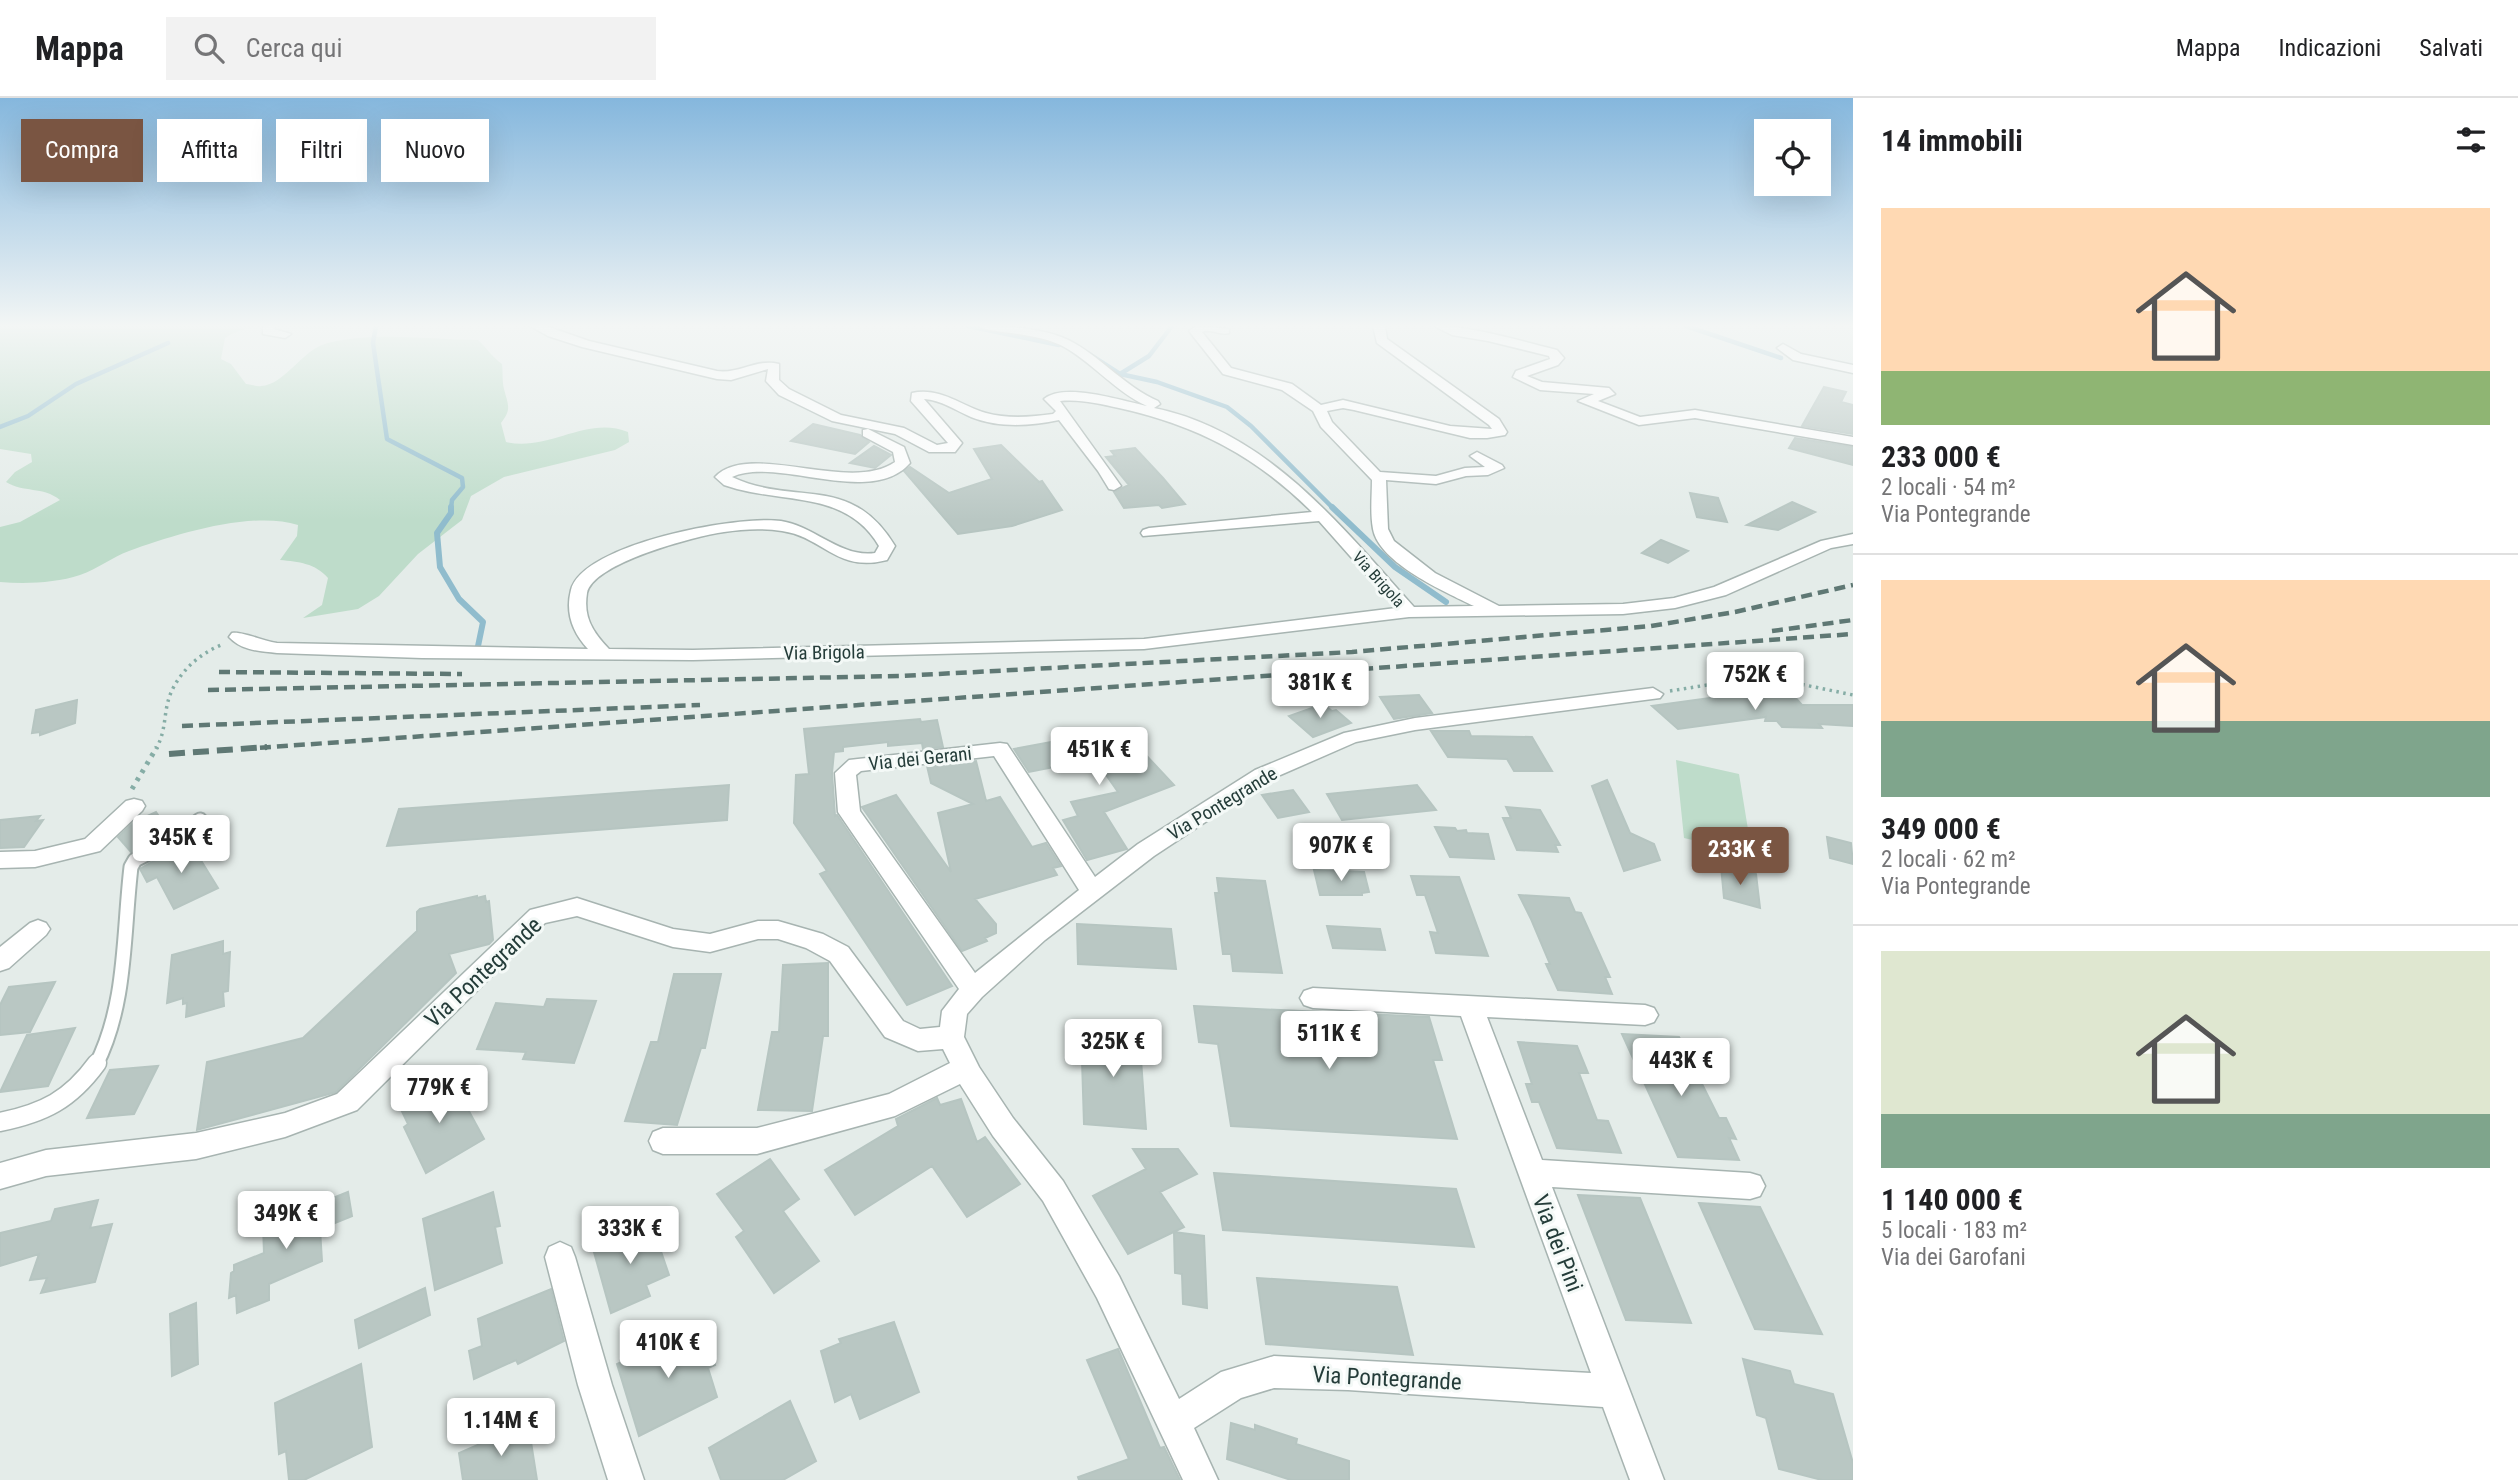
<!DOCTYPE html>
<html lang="it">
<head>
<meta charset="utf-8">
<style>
	body { margin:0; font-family:"Roboto Condensed",sans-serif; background:#f2f2f2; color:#202124; height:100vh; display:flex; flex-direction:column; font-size:26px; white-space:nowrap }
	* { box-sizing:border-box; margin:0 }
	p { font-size:23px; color:#757577 }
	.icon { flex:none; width:38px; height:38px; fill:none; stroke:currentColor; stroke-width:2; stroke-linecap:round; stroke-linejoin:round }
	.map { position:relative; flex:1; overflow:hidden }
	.side { display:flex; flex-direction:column; background:#fff; width:665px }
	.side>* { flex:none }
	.guide { position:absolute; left:21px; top:21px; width:665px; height:63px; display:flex; gap:14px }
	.buttons { position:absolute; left:1754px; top:21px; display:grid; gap:14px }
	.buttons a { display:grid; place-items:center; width:77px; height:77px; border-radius:0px; background:#fff; box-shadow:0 7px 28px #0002; font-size:35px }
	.price { position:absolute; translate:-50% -60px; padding:0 16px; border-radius:7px; background:#fff; color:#222; font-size:23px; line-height:46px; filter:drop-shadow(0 2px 4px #0008) }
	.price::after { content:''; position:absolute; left:50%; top:42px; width:21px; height:16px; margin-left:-10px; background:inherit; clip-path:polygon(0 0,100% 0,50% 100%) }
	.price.active { background:#7a5542; color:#fff }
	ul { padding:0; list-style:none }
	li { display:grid; align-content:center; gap:14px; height:371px; padding:0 28px }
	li+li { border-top:2px solid #e0e0e0 }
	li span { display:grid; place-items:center; height:217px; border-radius:0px; color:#555 }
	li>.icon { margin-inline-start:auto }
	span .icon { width:126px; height:126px; fill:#fffc; stroke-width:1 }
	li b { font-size:30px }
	h2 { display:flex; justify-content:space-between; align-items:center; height:84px; padding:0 28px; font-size:30px }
	.chip { padding:0 24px; border-radius:0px; background:#fff; box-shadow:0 7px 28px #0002; font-size:24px; line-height:63px }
	.chip.active { background:#7a5542; color:#fff }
	header { display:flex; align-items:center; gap:42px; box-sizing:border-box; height:98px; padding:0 35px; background:#fff; border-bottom:2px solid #e0e0e0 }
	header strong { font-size:33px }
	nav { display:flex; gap:38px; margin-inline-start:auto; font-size:24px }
	.search { width:490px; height:63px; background:#f2f2f2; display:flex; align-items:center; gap:18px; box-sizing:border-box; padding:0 24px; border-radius:0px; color:#757577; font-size:26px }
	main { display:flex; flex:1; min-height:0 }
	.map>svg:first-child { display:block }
	.green { fill:#bedcca }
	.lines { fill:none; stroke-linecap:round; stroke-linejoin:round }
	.stream-far1 { stroke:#90bccd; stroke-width:4.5 }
	.stream { stroke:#90bccd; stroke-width:6 }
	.building { fill:#b9c7c3; stroke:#b6c5c1; stroke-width:2 }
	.lane-far1-casing { stroke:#a7b4b1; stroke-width:17 }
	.lane-casing { stroke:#a7b4b1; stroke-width:21 }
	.street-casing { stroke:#a7b4b1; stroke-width:3 }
	.path-far1 { stroke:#86ada6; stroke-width:3.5; stroke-dasharray:2.5 4.5; stroke-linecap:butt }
	.path { stroke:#86ada6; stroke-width:5; stroke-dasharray:3.5 6; stroke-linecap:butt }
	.lane-far1 { stroke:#fff; stroke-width:13 }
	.lane { stroke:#fff; stroke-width:18 }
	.street { fill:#fff; fill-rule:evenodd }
	.rail-far1 { stroke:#5f7874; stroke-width:4.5; stroke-dasharray:11 6; stroke-linecap:butt }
	.rail { stroke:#5f7874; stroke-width:6; stroke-dasharray:16 8; stroke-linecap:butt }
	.labels { text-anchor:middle; stroke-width:6; stroke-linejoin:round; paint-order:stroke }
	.far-street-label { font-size:16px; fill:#243c39; stroke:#f4f9f7 }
	.street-label { font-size:19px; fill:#243c39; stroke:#f4f9f7 }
	.near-street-label { font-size:23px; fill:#243c39; stroke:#f4f9f7 }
</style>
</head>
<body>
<header>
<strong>Mappa</strong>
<div class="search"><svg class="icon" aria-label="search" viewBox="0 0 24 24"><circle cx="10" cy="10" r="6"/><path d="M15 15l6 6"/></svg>Cerca qui</div>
<nav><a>Mappa</a><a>Indicazioni</a><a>Salvati</a></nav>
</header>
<main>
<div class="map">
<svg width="1853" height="1382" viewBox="0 0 1853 1382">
	<rect width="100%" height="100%" fill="#e4ece9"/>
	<!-- green -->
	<path class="green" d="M0,228H344C305,237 259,217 225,240L221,261L231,266L246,286C250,286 257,289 261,288C285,287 302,251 328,245C377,233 428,242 478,242C486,249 491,258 502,266C503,274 502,283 504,291C508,307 512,311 501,325L506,344C548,354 587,317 628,334L629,344L615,352L504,379L471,398L462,422L418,456L379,498L358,511L303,520L322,507L328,480C315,465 299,464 280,462L297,438L298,427C252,412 173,437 129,453C112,459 98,471 80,477C56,485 26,486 0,484V429L20,424L60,402C43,388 23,395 6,384L15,374L32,364L31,356L0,351Z
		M1676,662L1739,676L1752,756L1684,740Z"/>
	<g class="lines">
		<!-- stream-far1 -->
		<path class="stream-far1" d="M376,228L373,245L387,341L462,380L463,389L452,402L451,411
			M968,228L1059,247
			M1686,228L1781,260
			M1089,256L1120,276L1157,284L1227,309L1251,328L1334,411
			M1120,276L1149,258L1172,228
			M0,329L28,318L76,286L168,245"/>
		<!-- stream -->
		<path class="stream" d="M451,409V415L437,435L440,469L459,501L483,524L477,553
			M1332,409L1395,469L1446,504"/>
	</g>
	<!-- building -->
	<path class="building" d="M1824,289L1846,294L1841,304L1853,307V336L1802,328Z
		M813,326L860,337L869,344L855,356L791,343Z
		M1795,340L1853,349V367L1789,350Z
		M1001,347L1039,384L1042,383L1062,412L1012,428L958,436L904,373L910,369L949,395L992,381L974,351Z
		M874,348L891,357L875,370L850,365Z
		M1135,350L1163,380L1185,406L1162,410L1159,407L1124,410L1114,394L1129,387L1106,359L1115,358L1111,353Z
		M1690,395L1718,400L1727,424L1697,419Z
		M1792,404L1815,414L1778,432L1747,427Z
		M1661,442L1688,453L1668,465L1642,455Z
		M1739,596L1793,597L1802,607H1853V628L1819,626L1822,630L1782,629L1777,623H1765L1766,619L1678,631L1652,608Z
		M1419,597L1432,615L1394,621L1380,599Z
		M77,602L75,625L40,637V634L32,635L36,612Z
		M1323,606L1332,613L1336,612L1351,625L1313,639L1289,618Z
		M920,621L921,624L937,622L943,649L923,651L922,645L888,648V644L843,649V653L834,654L832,675L835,718L837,717L952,888L907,907L820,776L827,773L794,725L796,677L809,676L804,631Z
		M1431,633H1469L1471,638L1532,639L1552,673H1514L1507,661L1448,659Z
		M1108,636L1127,658L1144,655L1174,687L1104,714L1127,751L1087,762L1063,722L1078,718L1071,704L1118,694L1095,661L1029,674L1014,651L1056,643L1059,647Z
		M976,663L986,703L1000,699L1032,749L1046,745L1061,768L1053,770L1057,777L975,801L996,826V835L985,840L987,843L962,853L862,709L896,697L951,774L938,715L973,706L931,685L927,668Z
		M1607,682L1630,735L1654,746L1660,762L1624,773L1592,688Z
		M729,687L727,722L387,748L399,711Z
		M1417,687L1436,712L1342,722L1327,696Z
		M1293,692L1309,714L1278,720L1262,697Z
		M1506,709L1540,712L1560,747H1555L1558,754L1517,752L1503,720H1511Z
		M156,714L169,733L131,754L118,739L134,724Z
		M40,718L36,723L43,722L24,749L0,750V722Z
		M1435,729L1455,730L1457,733L1466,732L1467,735L1488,736L1494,761L1450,759Z
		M1827,739L1851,745L1853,766L1830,760Z
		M189,743L218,790L174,811L157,779L147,784L140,771Z
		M1721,768L1756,776L1760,810L1724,800Z
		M1314,772L1364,774L1369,794L1362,795V797H1320Z
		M1411,778L1459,779L1488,858L1436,855L1430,834L1438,835L1425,797H1417Z
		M1217,780L1265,783L1282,875L1233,873L1231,856H1223L1215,795H1219Z
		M1519,797L1569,800L1575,814L1581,815L1610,879H1605L1612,896L1558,892L1546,866H1550L1531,821Z
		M477,798V800L485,798L486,804L489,803L493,842L489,846L449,856L456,875L336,994L197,1032L207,964L303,940L417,833V814L420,811Z
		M1077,826L1171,831L1176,871L1078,866Z
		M1327,828L1380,831L1385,852L1333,850Z
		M223,843V856L230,854L228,893L223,894L224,908L186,919L187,905L183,906V900L167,905L172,857Z
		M828,865V938H823L812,1013L758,1012L772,934H779L783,867Z
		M674,876H721L705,950H701L677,1027L625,1023L651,944H658Z
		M55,884L30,934L0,937V907L9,889Z
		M547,901L596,903L574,965L523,961L526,954L477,951L496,905L544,909Z
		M1194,908L1429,919L1442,962H1433L1457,1041L1231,1028L1218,946L1199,944Z
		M75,930L48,988L0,994L27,937Z
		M1081,930L1139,934L1146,1031L1084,1026Z
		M1622,936L1679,939L1689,958H1694L1705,977L1698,978L1719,1020H1726L1736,1041L1729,1040L1739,1062L1678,1059Z
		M1518,944L1577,948L1588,975H1579L1597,1022L1608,1023L1621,1055L1557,1050L1539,1004H1532L1526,986H1532Z
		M158,968L134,1016L87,1020L110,972Z
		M444,979L456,1001L459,995L484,1041L426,1075L404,1029L408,1026L398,1005Z
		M937,1000L940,1007L961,1001L977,1044L985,1039L1020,1086L967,1119L932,1068L855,1117L825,1072L898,1028L896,1021Z
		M1133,1051H1178L1197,1076L1160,1094L1184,1129L1128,1156L1093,1098L1146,1071Z
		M770,1061L799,1101L783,1113L819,1163L774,1195L736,1139L744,1133L717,1096Z
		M1214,1075L1456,1091L1474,1149L1223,1132Z
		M348,1094L352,1118L320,1131L322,1163L269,1186V1202L237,1215L236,1197L229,1200L231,1175L234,1173V1167L264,1155L263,1128Z
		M493,1094L500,1128L495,1129L502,1165L435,1192L423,1121Z
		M1578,1097L1640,1100L1691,1225L1626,1222Z
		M98,1102L90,1130L112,1126L95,1184L41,1195L47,1180L30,1182L39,1156L0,1168V1135L51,1123L55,1111Z
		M1699,1105L1760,1109L1822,1236L1755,1231Z
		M651,1124L669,1177L646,1187L650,1198L611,1215L592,1147Z
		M1174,1134L1204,1138L1207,1210L1183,1206L1182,1176L1175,1175Z
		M1257,1180L1397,1189L1413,1257L1266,1246Z
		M425,1190L430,1217L359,1250L355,1222Z
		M551,1191L564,1243L518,1266L516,1262L474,1281L469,1253L482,1248L478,1221Z
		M196,1205L198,1266L172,1278L170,1216Z
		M894,1224L919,1294L860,1321L851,1296L835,1304L821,1253L841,1245L839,1241Z
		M700,1227L715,1267L708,1270L717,1299L639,1338L617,1266Z
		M1118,1251L1160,1350L1164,1349L1180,1382H1079L1078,1379L1129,1361L1087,1262Z
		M1743,1261L1790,1273L1794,1286L1833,1296L1853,1365V1382H1822L1779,1371L1766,1320L1757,1317Z
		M361,1266L372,1349L304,1382H289L286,1353L279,1356L275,1305Z
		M790,1303L816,1363L783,1382H721L709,1350Z
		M528,1325L537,1382H463L459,1355Z
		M1231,1325L1255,1332V1327L1297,1341L1296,1346L1349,1363V1382H1291L1227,1361Z"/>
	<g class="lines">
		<!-- lane-far1 casing -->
		<g class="lane-far1-casing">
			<path id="lane-far1" d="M96,967C127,906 123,836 131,769L135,762L169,745L200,722"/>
		</g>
		<!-- lane casing -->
		<g class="lane-casing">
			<path id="lane" d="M0,1024C44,1015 70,1002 97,965"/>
		</g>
		<!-- street casing -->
		<g class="street-casing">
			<path id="street" d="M263,228H275L274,231L291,236L285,240L263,236Z
				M530,228H546L589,243L717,273C740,276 757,260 779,266V282L789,291L841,317L904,330L937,347L948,345L911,303L912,295C941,289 961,308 986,315C1007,321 1032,319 1053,316L1056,313L1044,301C1065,284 1122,303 1147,308C1116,294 1095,267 1066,250C1044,237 1010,236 985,231L979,228C1008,228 1048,230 1074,245C1104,262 1126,289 1158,303L1160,306L1154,310C1267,333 1341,428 1414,509L1474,508C1445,494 1379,465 1373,431C1370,415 1372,397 1372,382L1321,329L1313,313L1282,292L1223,276L1189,233L1196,228L1229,231V235C1220,238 1211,230 1202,234L1231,270L1292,286L1321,307L1343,302L1450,328L1492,331L1489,327L1377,245L1373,228H1385L1387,241L1499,321L1507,334L1505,337L1487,340H1470L1354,312L1343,310L1327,313L1332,324L1380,374L1436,378L1465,370L1485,369L1470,358L1477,354L1502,367L1504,370L1488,377L1466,378L1436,386L1386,382L1388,431L1394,443L1435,475L1499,508L1623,506L1674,500L1714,489L1821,443L1853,436V446L1831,450L1726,497L1675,510L1623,516L1409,519L1144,551L693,562L422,560L277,555C260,553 242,553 229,539L232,535C241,533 263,543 277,545L588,551C573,535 565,515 571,492C582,446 738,417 781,423C814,428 841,460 875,455L879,448C848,395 791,405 737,391L724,387L715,379C749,342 849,396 895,364L893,354L863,338V332L868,331L904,349L910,365C871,410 776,358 732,379C796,409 850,374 895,448L887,462C836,475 824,439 782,433C763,430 743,431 724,434C695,438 593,465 587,495C583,520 593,534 609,551L693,552L1144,541L1396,510L1319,423L1143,438L1141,435L1143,432L1149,430L1312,414C1256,358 1196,327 1119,310C1100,306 1080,301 1060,303L1121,388L1114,392L1109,391L1098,373L1059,322C1031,328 998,330 971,319C955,312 941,302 924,301L962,345L955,354H929L895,336L832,323L779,297L766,283L768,271L731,282L717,281L582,249L548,238Z
				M1434,228C1472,228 1520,243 1557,252L1564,260L1558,267L1527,278L1542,284L1609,290L1615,296L1598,303L1640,319L1695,312L1853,339V347L1695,320L1639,327L1578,303L1594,296L1540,292L1513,279L1516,273L1550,261L1549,258L1488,243L1452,237Z
				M1783,246L1801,256L1853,267V275L1793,262L1777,250Z
				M1653,590L1663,596L1660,600L1415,632L1356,644L1269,682L1154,758L1045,842L982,899L967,916L964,939L979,969L1013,1020L1063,1083L1119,1178L1179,1301L1221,1274L1274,1258L1591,1275L1461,918L1313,910L1304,907L1300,900L1304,893L1313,890L1645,907L1654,910L1658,917L1654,924L1645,927L1487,919L1542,1062L1750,1075L1760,1078L1765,1088L1760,1098L1750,1101L1552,1089L1664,1382H1630L1603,1309L1348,1292L1274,1290L1241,1300L1194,1330L1218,1382H1183L1097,1200L1043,1103L993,1038L960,986L895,1018L757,1056H663L653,1052L649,1043L653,1034L663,1030H757L889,996L950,965L943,951L918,953L885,939L830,863L806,850L778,841H758L710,854L673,849L577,818L545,825L357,1012L285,1039L196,1061L46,1078L0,1091V1065L46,1052L196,1035L285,1015L337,996L530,812L577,800L673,831L710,836L758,823H778L823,836L848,849L903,923L920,931L940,929L942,913L959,891L838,714L835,675L849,662L1000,645L1007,646L1095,779L1138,746L1255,672L1344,635L1415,620ZM994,658L1079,792L975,875L860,713L856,677L861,673Z
				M134,701L142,703L145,708L142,713L100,753L35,769L0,770V754L35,753L85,741L126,703Z
				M38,822L46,825L50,831L46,837L9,870L0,873V849L30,825Z
				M560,1144L571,1149L575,1159L612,1287L644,1382H608L578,1287L545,1159L549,1149Z"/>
		</g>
		<!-- path-far1 -->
		<path class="path-far1" d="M1670,593L1732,583L1800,586L1853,597
			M156,651C167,631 163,616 170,597C179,574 199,556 221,547"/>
		<!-- path -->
		<path class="path" d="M132,691L157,649"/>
		<!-- lane-far1 -->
		<use href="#lane-far1" class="lane-far1"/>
		<!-- lane -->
		<use href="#lane" class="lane"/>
		<!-- street -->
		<use href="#street" class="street"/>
		<!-- rail-far1 -->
		<path class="rail-far1" d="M1772,533L1853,522
			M219,574L462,576
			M208,592L900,578L1352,554L1651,528L1735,514L1853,487
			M182,628L700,607
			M243,651L1853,536"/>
		<!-- rail -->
		<path class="rail" d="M169,656L267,649"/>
	</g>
	<!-- sky -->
	<linearGradient id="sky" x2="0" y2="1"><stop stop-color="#85b7dd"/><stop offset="0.54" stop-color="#f3f6f5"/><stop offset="1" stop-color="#f3f6f5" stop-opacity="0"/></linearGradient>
	<rect width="1853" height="422" fill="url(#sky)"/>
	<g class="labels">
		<!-- far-street labels -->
		<g class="far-street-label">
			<text transform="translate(1379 481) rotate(48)" y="6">Via Brigola</text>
		</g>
		<!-- street labels -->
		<g class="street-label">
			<text transform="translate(824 554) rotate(-1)" y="7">Via Brigola</text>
			<text transform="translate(920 660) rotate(-6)" y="7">Via dei Gerani</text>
			<text transform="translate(1222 705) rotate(-31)" y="7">Via Pontegrande</text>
		</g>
		<!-- near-street labels -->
		<g class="near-street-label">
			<text transform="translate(483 874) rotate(-43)" y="8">Via Pontegrande</text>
			<text transform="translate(1558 1145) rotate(69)" y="8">Via dei Pini</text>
			<text transform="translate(1387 1280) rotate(3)" y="8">Via Pontegrande</text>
		</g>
	</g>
</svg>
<div class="buttons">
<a><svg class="icon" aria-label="locate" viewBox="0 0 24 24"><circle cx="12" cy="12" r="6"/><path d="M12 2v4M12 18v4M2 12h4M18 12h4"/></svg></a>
</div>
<b class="price" style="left:1755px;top:614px">752K €</b>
<b class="price" style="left:1320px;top:622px">381K €</b>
<b class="price" style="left:1099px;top:689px">451K €</b>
<b class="price" style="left:181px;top:777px">345K €</b>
<b class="price" style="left:1341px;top:785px">907K €</b>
<b class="price active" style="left:1740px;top:789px">233K €</b>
<b class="price" style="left:1329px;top:973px">511K €</b>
<b class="price" style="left:1113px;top:981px">325K €</b>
<b class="price" style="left:1681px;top:1000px">443K €</b>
<b class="price" style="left:439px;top:1027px">779K €</b>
<b class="price" style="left:286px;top:1153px">349K €</b>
<b class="price" style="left:630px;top:1168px">333K €</b>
<b class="price" style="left:668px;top:1282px">410K €</b>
<b class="price" style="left:501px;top:1360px">1.14M €</b>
<div class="guide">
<a class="chip active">Compra</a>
<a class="chip">Affitta</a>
<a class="chip">Filtri</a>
<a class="chip">Nuovo</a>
</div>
</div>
<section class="side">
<h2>14 immobili<svg class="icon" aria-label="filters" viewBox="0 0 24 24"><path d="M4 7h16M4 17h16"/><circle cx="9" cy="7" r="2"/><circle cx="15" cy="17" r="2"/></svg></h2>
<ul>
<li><span style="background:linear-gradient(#ffd9b3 75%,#8fb573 0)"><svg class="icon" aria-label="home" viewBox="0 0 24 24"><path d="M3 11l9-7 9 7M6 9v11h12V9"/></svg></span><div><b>233 000 €</b><p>2 locali · 54 m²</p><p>Via Pontegrande</p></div></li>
<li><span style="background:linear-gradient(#ffd9b3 65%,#7fa58c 0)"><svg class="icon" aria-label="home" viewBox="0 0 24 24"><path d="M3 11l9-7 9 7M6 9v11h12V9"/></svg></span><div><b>349 000 €</b><p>2 locali · 62 m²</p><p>Via Pontegrande</p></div></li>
<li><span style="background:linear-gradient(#dfe7d0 75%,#7fa58c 0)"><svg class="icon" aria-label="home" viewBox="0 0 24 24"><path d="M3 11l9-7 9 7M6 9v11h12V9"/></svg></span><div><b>1 140 000 €</b><p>5 locali · 183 m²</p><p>Via dei Garofani</p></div></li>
</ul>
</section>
</main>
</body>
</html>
